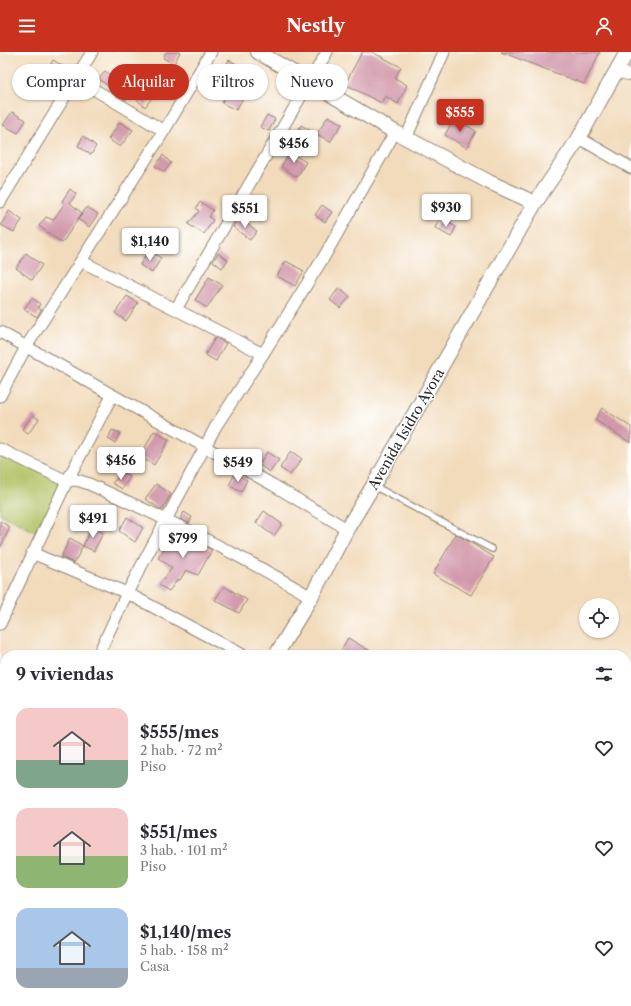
<!DOCTYPE html>
<html lang="es">
<head>
<meta charset="utf-8">
<style>
	body { margin:0; font-family:"Libre Caslon Text",serif; background:#f7f7f7; color:#2b2b33; height:100vh; display:flex; flex-direction:column; font-size:15px; white-space:nowrap }
	* { box-sizing:border-box; margin:0 }
	p { font-size:13px; color:#7c7c81 }
	.icon { flex:none; width:22px; height:22px; fill:none; stroke:currentColor; stroke-width:2; stroke-linecap:round; stroke-linejoin:round }
	.map { position:relative; flex:1; overflow:hidden }
	.drawer { position:absolute; left:0px; top:598px; width:631px; height:356px; display:flex; flex-direction:column; background:#fff; border-radius:16px 16px 0 0; box-shadow:0 1px 3px #0004 }
	.drawer>* { flex:none }
	.guide { position:absolute; left:12px; top:12px; width:400px; height:36px; display:flex; gap:8px }
	.fabs { position:absolute; left:579px; top:546px; display:grid; gap:8px }
	.fabs a { display:grid; place-items:center; width:40px; height:40px; border-radius:50%; background:#fff; box-shadow:0 1px 3px #0004; font-size:20px }
	.price { position:absolute; translate:-50% -34px; padding:0 9px; border-radius:4px; background:#fff; color:#222; font-size:13px; line-height:26px; filter:drop-shadow(0 1px 2px #0008) }
	.price::after { content:''; position:absolute; left:50%; top:24px; width:12px; height:9px; margin-left:-6px; background:inherit; clip-path:polygon(0 0,100% 0,50% 100%) }
	.price.on { background:#c8321e; color:#fff }
	ul { padding:0; list-style:none }
	li { display:flex; align-items:center; gap:12px; height:100px; padding:0 16px }
	li span { display:grid; place-items:center; flex:none; width:112px; height:80px; border-radius:12px; color:#555 }
	li>.icon { margin-inline-start:auto }
	span .icon { width:48px; height:48px; fill:#fffc; stroke-width:1 }
	li b { font-size:17px }
	h2 { display:flex; justify-content:space-between; align-items:center; height:48px; padding:0 16px; font-size:17px }
	.chip { padding:0 14px; border-radius:18px; background:#fff; box-shadow:0 1px 3px #0004; font-size:14px; line-height:36px }
	.chip.on { background:#c8321e; color:#fff }
	header { display:flex; justify-content:space-between; align-items:center; height:52px; padding:0 16px; background:#c8321e; color:#fff; font-size:18px; font-weight:700 }
	.map>svg:first-child { display:block }
	.green { fill:#b3c366; stroke:#6f7748 }
	.building { fill:#d198aa }
	.lines { fill:none; stroke-linecap:round; stroke-linejoin:round }
	.service-casing { stroke:#8e8373; stroke-width:8 }
	.minor-casing { stroke:#8e8373; stroke-width:13 }
	.tertiary-casing { stroke:#8e8373; stroke-width:16 }
	.service { stroke:#fff; stroke-width:5.5 }
	.minor { stroke:#fff; stroke-width:11 }
	.tertiary { stroke:#fff; stroke-width:14 }
	.labels { text-anchor:middle; stroke-width:3; stroke-linejoin:round; paint-order:stroke }
	.street-label { font-size:14px; fill:#2b2b2b; stroke:#fff }
</style>
</head>
<body>
<header><svg class="icon" aria-label="menu" viewBox="0 0 24 24"><path d="M4 6h16M4 12h16M4 18h16"/></svg>Nestly<svg class="icon" aria-label="person" viewBox="0 0 24 24"><circle cx="12" cy="8" r="4"/><path d="M4 21q1-7 8-7t8 7"/></svg></header>
<div class="map">
<svg width="631" height="954" viewBox="0 0 631 954">
	<rect width="100%" height="100%" fill="#fff"/>
	<filter id="ink" filterUnits="userSpaceOnUse"><feTurbulence type="fractalNoise" baseFrequency=".025" numOctaves="2"/><feDisplacementMap in="SourceGraphic" scale="8" xChannelSelector="R" yChannelSelector="G"/><feConvolveMatrix kernelMatrix="1 2 1 2 8 2 1 2 1" color-interpolation-filters="sRGB"/></filter>
	<filter id="wash" filterUnits="userSpaceOnUse"><feTurbulence type="fractalNoise" baseFrequency=".012" numOctaves="4" result="noise"/><feDisplacementMap in="SourceGraphic" scale="16" xChannelSelector="R" yChannelSelector="G"/><feGaussianBlur stdDeviation="0.9" result="paint"/><feColorMatrix in="noise" values="0 0 0 0 0 0 0 0 0 0 0 0 0 0 0 0 0 1.4 0 .05"/><feComposite in="paint" operator="in"/></filter>
	<g filter="url(#wash)">
		<rect width="100%" height="100%" fill="#f2dbbb"/>
		<!-- green -->
		<path class="green" d="M0,399L63,432L37,481L0,462Z"/>
		<g id="blocks">
			<!-- building -->
			<path class="building" d="M166,0H180L174,12L163,6Z
				M362,0H372L401,15L395,26L407,33L398,52L385,44L381,51L345,32Z
				M501,0H600L584,32Z
				M53,8L67,17L62,27L47,19Z
				M229,8L238,13L229,29L220,23Z
				M105,19L123,31L125,27L134,37L126,48L99,27Z
				M166,19L176,27L165,45L155,39Z
				M230,33L245,43L236,58L222,51Z
				M145,34L155,42L145,55L135,46Z
				M12,60L26,68L18,81L3,73Z
				M267,63L275,67L269,79L260,75Z
				M328,64L342,72L330,90L317,82Z
				M454,66L476,79L467,96L445,83Z
				M120,70L133,78L120,95L108,87Z
				M301,73L311,79L301,94L293,87Z
				M83,84L96,94L91,103L78,94Z
				M290,100L306,110L297,125L281,115Z
				M163,103L171,111L164,120L155,114Z
				M70,137L76,142L70,151L82,161L62,191L39,174L46,165L53,168L65,151L62,149Z
				M200,150L213,158L209,165L213,168L204,182L188,172L199,159L196,156Z
				M322,153L332,160L325,170L315,163Z
				M87,155L98,162L89,175L78,167Z
				M9,159L22,168L14,180L1,173Z
				M239,166L257,179L250,188L233,175Z
				M440,166L456,175L451,185L435,176Z
				M149,198L161,206L152,221L140,213Z
				M26,201L42,213L32,228L16,216Z
				M218,201L228,208L222,216L213,209Z
				M286,209L304,219L295,234L277,224Z
				M209,225L222,233L207,256L195,248Z
				M339,236L350,245L340,256L330,248Z
				M127,244L138,251L126,269L115,261Z
				M32,246L40,252L38,255L41,258L37,265L24,257Z
				M215,286L226,291L216,309L205,303Z
				M602,356L631,375V391L595,368Z
				M33,363L39,367L28,382L22,377Z
				M112,378L120,381L115,391L108,387Z
				M154,379L169,388L154,413L140,405Z
				M291,399L302,407L290,423L280,416Z
				M267,400L279,408L270,420L259,413Z
				M123,420L130,425L122,437L112,431Z
				M235,422L247,428L241,440L229,433Z
				M156,432L171,442L162,458L145,447Z
				M264,459L282,472L274,484L256,471Z
				M184,460L192,465L189,471L180,467Z
				M127,465L143,476L135,490L119,479Z
				M0,469L10,475L0,496Z
				M92,474L103,481L94,499L83,494Z
				M175,480L212,498L198,523L186,518L180,528L178,527L169,539L159,533L172,516L158,506Z
				M456,482L494,505L471,543L433,522Z
				M70,486L83,494L74,511L61,505Z
				M224,534L247,548L239,561L215,548Z
				M348,586L377,603H338Z"/>
		</g>
	</g>
	<g filter="url(#ink)">
		<use href="#blocks" fill-opacity="0" stroke="#8e8373" stroke-width="1"/>
		<g class="lines">
			<!-- service casing -->
			<g class="service-casing">
				<path id="service" d="M374,434L492,497
					M197,954L199,949
					M312,954V949"/>
			</g>
			<!-- minor casing -->
			<g class="minor-casing">
				<path id="minor" d="M616,20L631,23
					M75,26L164,79
					M406,86L444,0
					M579,86L631,116
					M0,150L92,0
					M81,209L263,302
					M176,257L327,0
					M0,280L273,433L347,477
					M0,344L26,295L164,79L211,0
					M0,397L67,429L77,428L89,432C165,466 239,502 311,545
					M32,501L127,541L243,603
					M0,572L67,429L112,344
					M98,603L127,541L216,374L263,302L325,203L395,80
					M0,682L5,685
					M0,795L5,785
					M0,887L5,889
					M146,949L154,954
					M482,949L488,954"/>
			</g>
			<!-- tertiary casing -->
			<g class="tertiary-casing">
				<path id="tertiary" d="M258,0L395,80L489,130L535,151
					M276,603L311,545L347,477L373,434L535,151L579,86L627,0
					M76,954L79,949"/>
			</g>
			<!-- service -->
			<use href="#service" class="service"/>
			<!-- minor -->
			<use href="#minor" class="minor"/>
			<!-- tertiary -->
			<use href="#tertiary" class="tertiary"/>
		</g>
	</g>
	<g class="labels">
		<!-- street labels -->
		<g class="street-label">
			<text transform="translate(406 377) rotate(-60)" y="5">Avenida Isidro Ayora</text>
		</g>
	</g>
</svg>
<div class="fabs">
<a><svg class="icon" aria-label="locate" viewBox="0 0 24 24"><circle cx="12" cy="12" r="6"/><path d="M12 2v4M12 18v4M2 12h4M18 12h4"/></svg></a>
</div>
<b class="price on" style="left:460px;top:81px">$555</b>
<b class="price" style="left:294px;top:112px">$456</b>
<b class="price" style="left:446px;top:176px">$930</b>
<b class="price" style="left:245px;top:177px">$551</b>
<b class="price" style="left:150px;top:210px">$1,140</b>
<b class="price" style="left:121px;top:429px">$456</b>
<b class="price" style="left:238px;top:431px">$549</b>
<b class="price" style="left:93px;top:487px">$491</b>
<b class="price" style="left:183px;top:507px">$799</b>
<div class="guide">
<a class="chip">Comprar</a>
<a class="chip on">Alquilar</a>
<a class="chip">Filtros</a>
<a class="chip">Nuevo</a>
</div>
<section class="drawer">
<h2>9 viviendas<svg class="icon" aria-label="filters" viewBox="0 0 24 24"><path d="M4 7h16M4 17h16"/><circle cx="9" cy="7" r="2"/><circle cx="15" cy="17" r="2"/></svg></h2>
<ul>
<li><span style="background:linear-gradient(#f6c9c9 65%,#7fa58c 0)"><svg class="icon" aria-label="home" viewBox="0 0 24 24"><path d="M3 11l9-7 9 7M6 9v11h12V9"/></svg></span><div><b>$555/mes</b><p>2 hab. · 72 m²</p><p>Piso</p></div><svg class="icon" aria-label="heart" viewBox="0 0 24 24"><path d="M12 20l-8-8c-3-5 5-10 8-4 3-6 11-1 8 4z"/></svg></li>
<li><span style="background:linear-gradient(#f6c9c9 60%,#8fb573 0)"><svg class="icon" aria-label="home" viewBox="0 0 24 24"><path d="M3 11l9-7 9 7M6 9v11h12V9"/></svg></span><div><b>$551/mes</b><p>3 hab. · 101 m²</p><p>Piso</p></div><svg class="icon" aria-label="heart" viewBox="0 0 24 24"><path d="M12 20l-8-8c-3-5 5-10 8-4 3-6 11-1 8 4z"/></svg></li>
<li><span style="background:linear-gradient(#a9c7e8 75%,#9aa5b1 0)"><svg class="icon" aria-label="home" viewBox="0 0 24 24"><path d="M3 11l9-7 9 7M6 9v11h12V9"/></svg></span><div><b>$1,140/mes</b><p>5 hab. · 158 m²</p><p>Casa</p></div><svg class="icon" aria-label="heart" viewBox="0 0 24 24"><path d="M12 20l-8-8c-3-5 5-10 8-4 3-6 11-1 8 4z"/></svg></li>
</ul>
</section>
</div>
</body>
</html>
